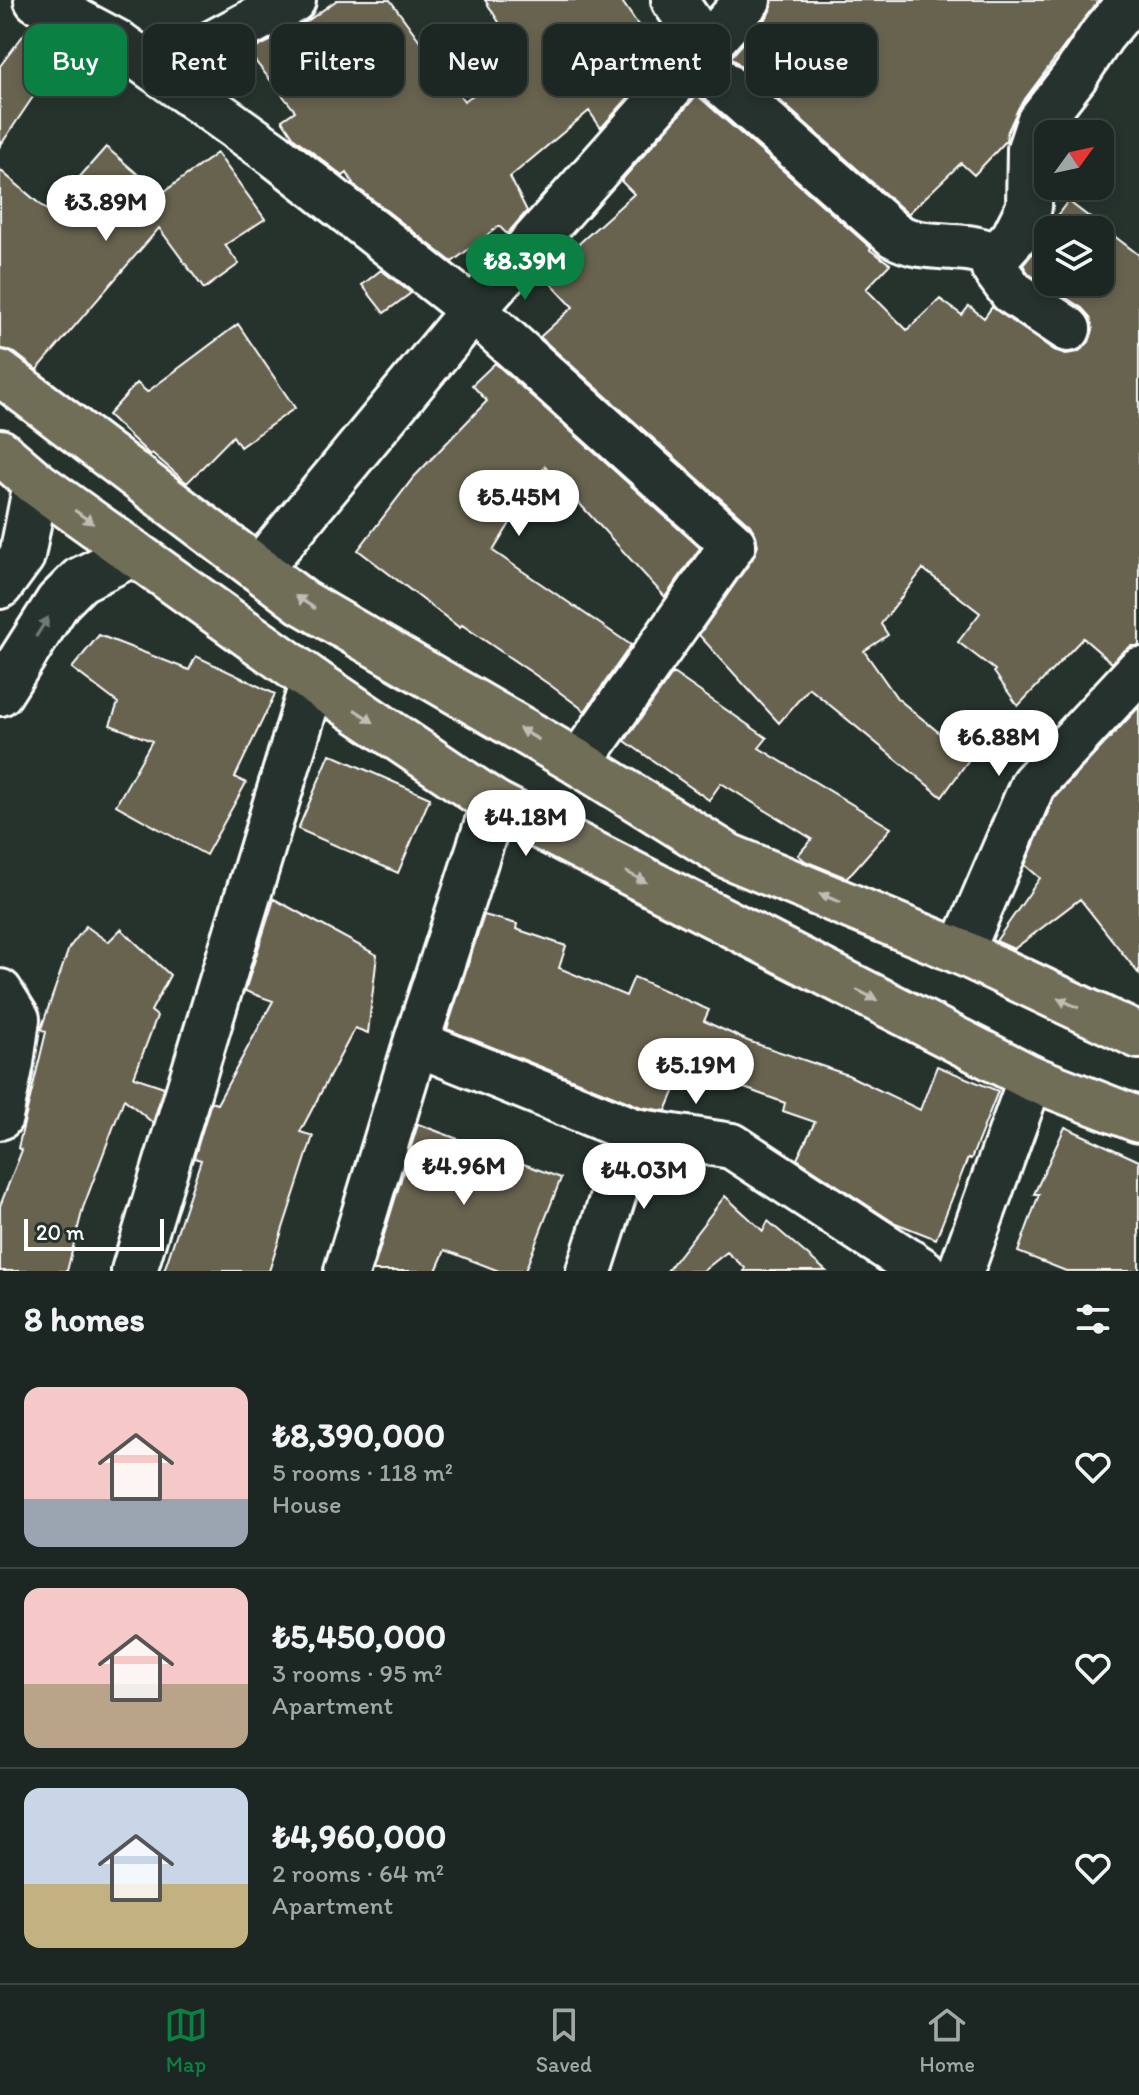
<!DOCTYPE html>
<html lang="en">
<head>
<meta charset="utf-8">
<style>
	body { margin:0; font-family:Itim,sans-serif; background:#252e2a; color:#f1f3f6; height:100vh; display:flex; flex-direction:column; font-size:30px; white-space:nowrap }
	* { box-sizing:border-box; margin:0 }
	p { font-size:26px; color:#a0a5a5 }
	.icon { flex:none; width:44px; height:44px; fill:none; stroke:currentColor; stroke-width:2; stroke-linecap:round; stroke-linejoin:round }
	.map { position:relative; height:1271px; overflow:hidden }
	.sheet { display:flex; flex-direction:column; background:#1c2622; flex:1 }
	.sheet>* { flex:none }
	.guide { position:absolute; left:24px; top:24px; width:1092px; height:72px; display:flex; gap:16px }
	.needle { width:52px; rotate:57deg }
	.tools { position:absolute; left:1034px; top:120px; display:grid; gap:16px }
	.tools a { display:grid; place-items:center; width:80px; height:80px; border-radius:16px; background:#1c2622; box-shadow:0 4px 12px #0003,0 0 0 2px #3a4340; font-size:40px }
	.scale { position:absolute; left:24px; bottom:20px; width:140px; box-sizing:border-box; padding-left:8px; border:4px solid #fff; border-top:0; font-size:22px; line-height:28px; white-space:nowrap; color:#fff; -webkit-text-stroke:6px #26332d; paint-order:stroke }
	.price { position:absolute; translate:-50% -68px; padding:0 18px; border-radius:28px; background:#fff; color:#222; font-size:26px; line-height:52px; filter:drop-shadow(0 2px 4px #0008) }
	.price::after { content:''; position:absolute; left:50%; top:48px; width:24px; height:18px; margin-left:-12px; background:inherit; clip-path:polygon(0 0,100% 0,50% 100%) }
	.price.current { background:#0b8043; color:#fff }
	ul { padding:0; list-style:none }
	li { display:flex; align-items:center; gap:24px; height:200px; padding:0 24px }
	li+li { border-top:2px solid #3a4340 }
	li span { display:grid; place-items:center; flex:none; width:224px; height:160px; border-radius:16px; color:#555 }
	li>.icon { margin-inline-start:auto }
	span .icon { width:96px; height:96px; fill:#fffc; stroke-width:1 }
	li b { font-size:34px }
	h2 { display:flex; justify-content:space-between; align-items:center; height:96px; padding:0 24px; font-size:34px }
	.chip { padding:0 28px; border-radius:16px; background:#1c2622; box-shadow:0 4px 12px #0003,0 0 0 2px #3a4340; font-size:28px; line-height:72px }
	.chip.current { background:#0b8043; color:#fff }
	.dock { display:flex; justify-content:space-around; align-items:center; height:112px; border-top:2px solid #3a4340; background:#1c2622; font-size:22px; color:#a0a5a5 }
	.dock a { display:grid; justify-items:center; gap:4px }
	.dock .current { color:#0b8043 }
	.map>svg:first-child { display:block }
	.building { fill:#676350; stroke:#fff; stroke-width:2; fill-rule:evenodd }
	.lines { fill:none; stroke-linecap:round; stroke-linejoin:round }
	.minor-casing { stroke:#fff; stroke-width:50 }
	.major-casing { stroke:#fff; stroke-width:50 }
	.minor { stroke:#26332d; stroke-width:44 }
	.major { stroke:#716e59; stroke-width:44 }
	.oneway { fill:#bfbeb4 }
	.oneway2 { fill:#727a76 }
</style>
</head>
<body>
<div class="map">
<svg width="1139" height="1271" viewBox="0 0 1139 1271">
	<rect width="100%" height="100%" fill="#26332d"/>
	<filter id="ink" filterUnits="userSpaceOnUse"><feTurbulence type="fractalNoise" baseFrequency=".0125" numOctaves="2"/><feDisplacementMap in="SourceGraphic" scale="16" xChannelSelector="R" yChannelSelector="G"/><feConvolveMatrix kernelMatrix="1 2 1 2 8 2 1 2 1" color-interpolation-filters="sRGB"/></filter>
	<g filter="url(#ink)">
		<!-- building -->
		<path class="building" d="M337,0H390L464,101L524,62L485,0H621L662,60L601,128L589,111L510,177L527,211L507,234L499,226L452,262L354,185L347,173L343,176L294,138L282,120L295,111L248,52L280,36L282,39Z
			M772,0H1099L1019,107L1007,133L1006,141L974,175L961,163L908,214L731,57L767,17L772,6Z
			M31,25L70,46L45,79L0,146V66Z
			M697,95L871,248L870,250L890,264L866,289L907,330L940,299L962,315L969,306L984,318L992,307L1054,350L1066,354L1078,352L1089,342L1093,330L1090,317L1082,308L1029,274L1023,265L1033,253L1042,236L1068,201L1139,255V646H1131L1121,653L1112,663L1083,638L1018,706L994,672L995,670L958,642L980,613L923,569L881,624L888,635L864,651L897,698L970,758L942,797L809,688L779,723L699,635L753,558L758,546L756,535L750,525L540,337L573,307L540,272L551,260L554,266L634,194L621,181ZM1048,230H1100V282H1048Z
			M106,147L161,194L217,153L265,219L225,245L239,264L204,289L159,228L37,370L15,353L0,349V170L49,212Z
			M381,270L411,293L384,313L362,285Z
			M238,324L295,408L240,447L233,436L187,483L152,453L150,455L108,415L137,383L147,392Z
			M495,363L700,548L665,597L545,466L493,551L631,645L585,711L550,685L462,625L460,628L358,550L413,478L487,401L472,385Z
			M99,635L189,670L196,656L275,694L235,777L246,783L206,855L116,805L152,741L110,725L118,703L72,668Z
			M673,673L767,738L759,748L891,828L847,878L805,861L798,855L812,839L721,783L709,800L625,741Z
			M1139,707V974L1080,899L1014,949L996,941L1040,878L1025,865L1054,798Z
			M330,754L430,798L398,873L298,829Z
			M274,899L377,955L368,1033L355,1028L300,1132L313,1136L269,1271H164L201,1160L194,1158L211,1102L217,1104L273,1001L245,991Z
			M484,915L517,924L516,929L566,946L559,968L626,996L634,977L709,1010L704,1021L748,1041L848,1075L920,1110L937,1066L998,1091L971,1159L968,1158L936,1239L893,1222L797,1159L815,1122L783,1111L785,1103L685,1066L666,1111L641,1107L447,1029Z
			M86,926L108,942L121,929L170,975L151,1011L157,1016L134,1077L164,1087L153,1123L124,1099L83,1208L67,1271H0V1206L22,1150L18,1148L46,1032L41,1029L69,948Z
			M418,1124L561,1178L525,1271H499L445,1250L436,1271H373Z
			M1065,1127L1139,1161V1271H1066L1018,1252L1039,1194H1034Z
			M725,1196L763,1231L768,1221L826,1271H744L745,1268L727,1252L703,1271H667Z"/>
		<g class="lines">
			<!-- minor casing -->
			<g class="minor-casing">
				<path id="minor" d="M37,0L118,43L274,154L473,310L733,544L579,763
					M674,0L707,48
					M696,60L894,235C917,248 940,245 966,248C977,249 987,253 998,255
					M159,72L293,0
					M1068,329L1012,292L994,268L998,255L1014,237L1029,207L1030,149L1039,122L1075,76L1102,35L1131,0
					M259,569L473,310L748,0
					M0,586L22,556L36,483
					M0,693L58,602L80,580L134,553
					M961,952L1033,784L1139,670
					M0,992L17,1019L11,1063L0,1117
					M416,1043L634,1131L732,1146L923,1271
					M134,1271L313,681
					M347,1271L416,1043L494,803
					M589,1271L634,1131
					M961,1271L1031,1078"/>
			</g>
			<!-- major casing -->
			<g class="major-casing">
				<path id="major" d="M0,373L302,602L579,763L728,856L961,952L1139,1036
					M0,452L36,483L313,681L494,803L1031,1078L1139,1120"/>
			</g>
			<!-- minor -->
			<use href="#minor" class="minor"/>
			<!-- major -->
			<use href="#major" class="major"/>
		</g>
		<!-- one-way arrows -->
		<defs><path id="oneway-solid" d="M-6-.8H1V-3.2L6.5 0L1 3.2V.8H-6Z" transform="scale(2)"/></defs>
		<g class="oneway">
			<use href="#oneway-solid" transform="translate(84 517) rotate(36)"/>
			<use href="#oneway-solid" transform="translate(305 602) rotate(-147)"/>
			<use href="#oneway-solid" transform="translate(364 716) rotate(34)"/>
			<use href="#oneway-solid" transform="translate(529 734) rotate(-150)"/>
			<use href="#oneway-solid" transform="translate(636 877) rotate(27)"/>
			<use href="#oneway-solid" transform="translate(830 898) rotate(-158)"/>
			<use href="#oneway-solid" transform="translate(867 995) rotate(27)"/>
			<use href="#oneway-solid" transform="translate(1068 1003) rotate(-155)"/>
		</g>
		<use class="oneway2" href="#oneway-solid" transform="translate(42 627) rotate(-58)"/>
	</g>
</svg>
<div class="tools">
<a><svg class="needle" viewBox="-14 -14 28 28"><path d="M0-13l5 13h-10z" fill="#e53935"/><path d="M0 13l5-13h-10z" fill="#a0a5a5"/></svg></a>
<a><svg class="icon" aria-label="layers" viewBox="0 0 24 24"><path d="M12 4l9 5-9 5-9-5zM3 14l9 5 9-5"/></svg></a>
</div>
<div class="scale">20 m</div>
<b class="price" style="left:106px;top:243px">₺3.89M</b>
<b class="price current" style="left:525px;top:302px">₺8.39M</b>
<b class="price" style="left:519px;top:538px">₺5.45M</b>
<b class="price" style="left:999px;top:778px">₺6.88M</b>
<b class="price" style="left:526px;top:858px">₺4.18M</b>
<b class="price" style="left:696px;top:1106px">₺5.19M</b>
<b class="price" style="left:464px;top:1207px">₺4.96M</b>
<b class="price" style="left:644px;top:1211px">₺4.03M</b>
<div class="guide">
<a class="chip current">Buy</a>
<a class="chip">Rent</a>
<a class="chip">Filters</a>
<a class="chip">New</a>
<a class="chip">Apartment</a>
<a class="chip">House</a>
</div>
</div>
<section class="sheet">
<h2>8 homes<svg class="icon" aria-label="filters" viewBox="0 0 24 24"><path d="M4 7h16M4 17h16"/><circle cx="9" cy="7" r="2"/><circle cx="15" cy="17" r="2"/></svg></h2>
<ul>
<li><span style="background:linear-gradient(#f6c9c9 70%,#9aa5b1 0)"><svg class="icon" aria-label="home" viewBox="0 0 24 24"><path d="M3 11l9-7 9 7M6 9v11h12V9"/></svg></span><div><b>₺8,390,000</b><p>5 rooms · 118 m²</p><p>House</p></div><svg class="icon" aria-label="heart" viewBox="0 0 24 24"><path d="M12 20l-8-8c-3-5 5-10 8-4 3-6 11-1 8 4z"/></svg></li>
<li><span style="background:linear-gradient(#f6c9c9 60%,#b9a48a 0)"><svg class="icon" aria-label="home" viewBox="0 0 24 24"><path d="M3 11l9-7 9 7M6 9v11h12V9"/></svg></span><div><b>₺5,450,000</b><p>3 rooms · 95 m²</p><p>Apartment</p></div><svg class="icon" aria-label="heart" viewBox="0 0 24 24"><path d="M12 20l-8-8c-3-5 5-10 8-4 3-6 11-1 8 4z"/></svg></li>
<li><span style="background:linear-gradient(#c9d6e8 60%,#c2b280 0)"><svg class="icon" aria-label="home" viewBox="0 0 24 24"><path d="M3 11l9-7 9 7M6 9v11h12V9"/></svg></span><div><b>₺4,960,000</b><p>2 rooms · 64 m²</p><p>Apartment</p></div><svg class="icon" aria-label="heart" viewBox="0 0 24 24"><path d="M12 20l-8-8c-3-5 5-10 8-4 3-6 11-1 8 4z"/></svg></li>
</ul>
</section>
<nav class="dock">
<a class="current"><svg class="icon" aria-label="map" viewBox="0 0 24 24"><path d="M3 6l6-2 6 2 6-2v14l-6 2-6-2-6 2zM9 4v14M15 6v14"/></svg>Map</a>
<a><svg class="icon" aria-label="saved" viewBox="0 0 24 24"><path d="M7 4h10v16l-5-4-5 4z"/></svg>Saved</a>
<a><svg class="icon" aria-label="home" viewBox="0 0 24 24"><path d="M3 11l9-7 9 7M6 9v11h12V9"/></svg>Home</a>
</nav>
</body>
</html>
